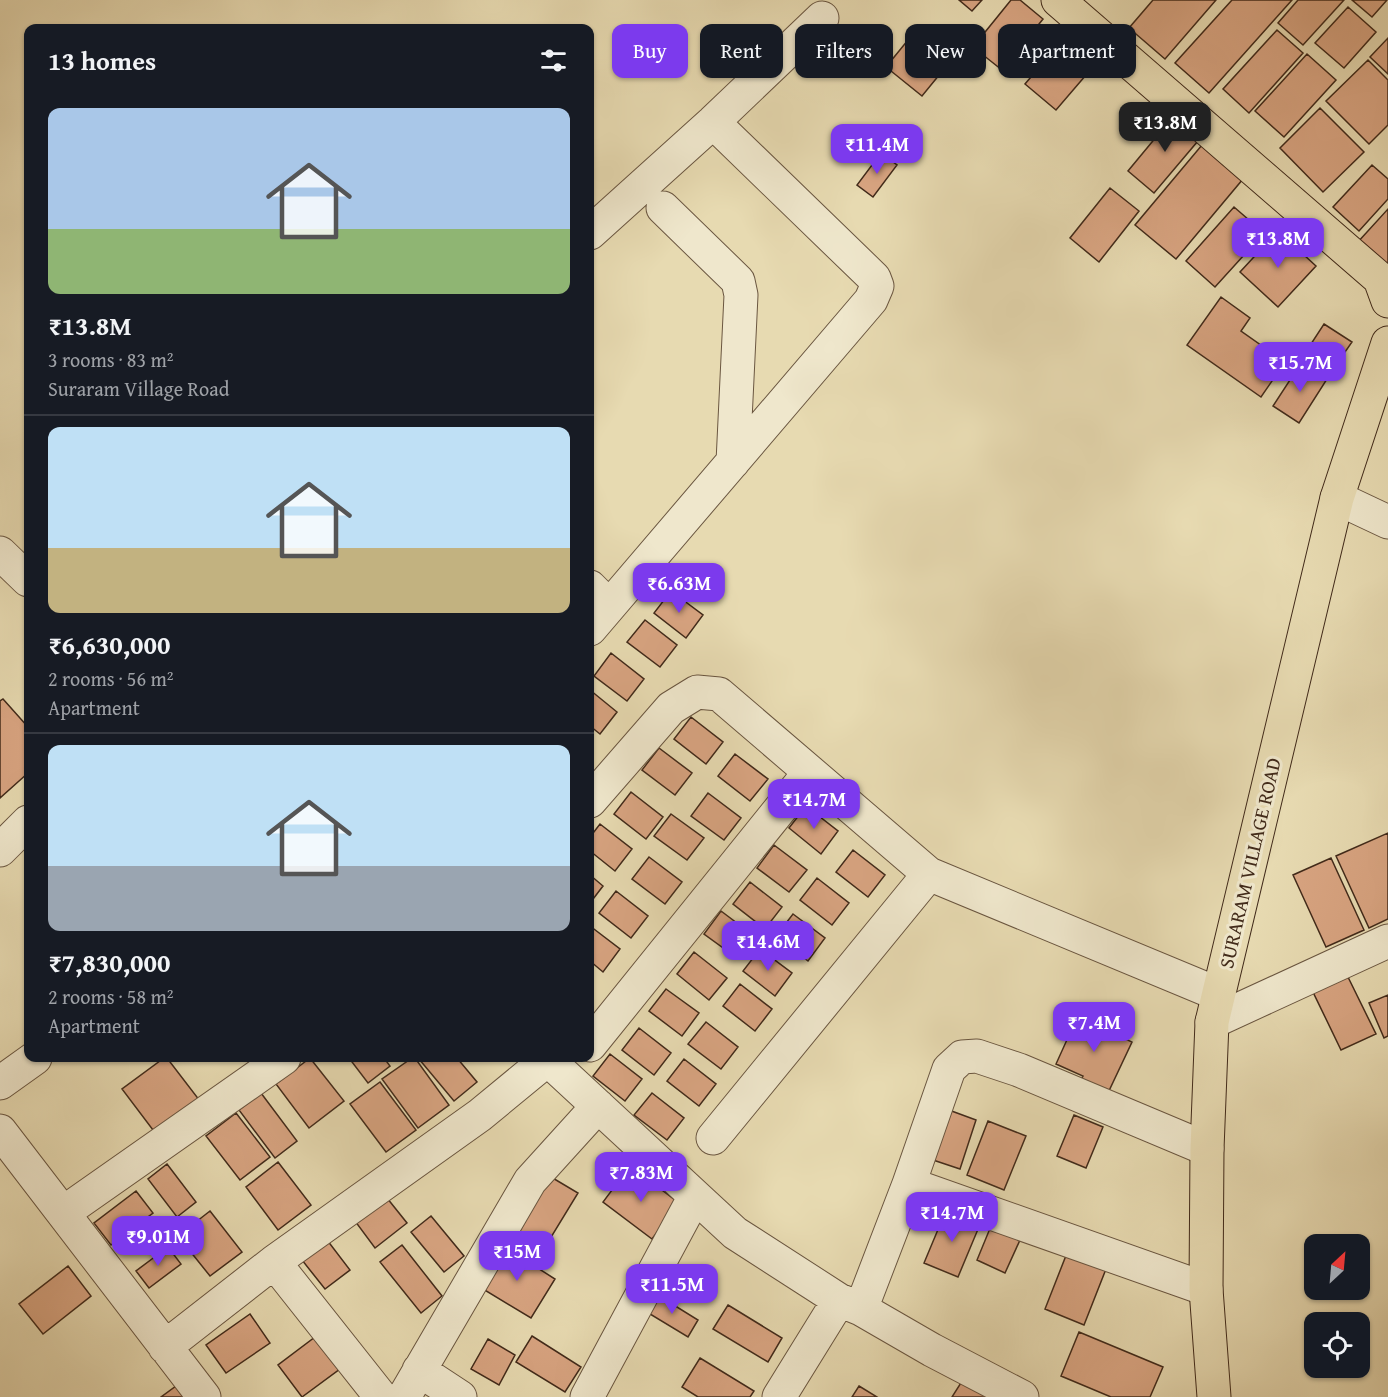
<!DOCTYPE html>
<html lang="en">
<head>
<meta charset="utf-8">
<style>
	body { margin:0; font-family:"Gentium Book Plus",serif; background:#20242c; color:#f1f3f6; height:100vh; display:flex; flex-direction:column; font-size:22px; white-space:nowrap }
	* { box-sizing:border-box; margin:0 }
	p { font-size:20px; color:#9ea1a6 }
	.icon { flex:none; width:33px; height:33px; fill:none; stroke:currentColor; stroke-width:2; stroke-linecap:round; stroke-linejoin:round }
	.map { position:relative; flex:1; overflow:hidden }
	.sheet { position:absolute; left:24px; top:24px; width:570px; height:1038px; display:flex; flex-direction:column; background:#171b24; border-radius:12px; box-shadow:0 2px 4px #0004 }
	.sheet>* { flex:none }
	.top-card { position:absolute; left:612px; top:24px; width:570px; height:54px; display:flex; gap:12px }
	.needle { width:39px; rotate:26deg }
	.tools { position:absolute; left:1304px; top:1234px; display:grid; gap:12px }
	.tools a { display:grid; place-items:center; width:66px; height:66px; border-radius:12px; background:#171b24; box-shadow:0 2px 4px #0004; font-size:30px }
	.price { position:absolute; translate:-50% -51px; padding:0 14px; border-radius:12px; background:#7c3aed; color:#fff; font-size:20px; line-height:39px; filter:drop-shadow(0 2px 3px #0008) }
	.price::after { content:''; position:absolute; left:50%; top:36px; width:18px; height:14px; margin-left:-9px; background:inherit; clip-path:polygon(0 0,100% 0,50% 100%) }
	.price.selected { background:#222; color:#fff }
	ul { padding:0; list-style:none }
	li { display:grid; align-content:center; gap:12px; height:318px; padding:0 24px }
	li+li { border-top:2px solid #363941 }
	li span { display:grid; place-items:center; height:186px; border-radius:12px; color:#555 }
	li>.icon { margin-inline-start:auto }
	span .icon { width:108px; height:108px; fill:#fffc; stroke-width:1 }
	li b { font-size:26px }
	h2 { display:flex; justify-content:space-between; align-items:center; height:72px; padding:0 24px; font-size:26px }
	.chip { padding:0 21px; border-radius:12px; background:#171b24; box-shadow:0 2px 4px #0004; font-size:21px; line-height:54px }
	.chip.selected { background:#7c3aed; color:#fff }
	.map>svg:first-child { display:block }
	.building { fill:#d8a481; stroke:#412a1a; stroke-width:1.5 }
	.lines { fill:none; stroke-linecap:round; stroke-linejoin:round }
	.minor-casing { stroke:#6a5640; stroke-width:35 }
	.major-casing { stroke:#412a1a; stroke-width:35 }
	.minor { stroke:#efe7cc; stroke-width:33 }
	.major { stroke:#e7dab1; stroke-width:33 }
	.labels { text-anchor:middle; stroke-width:6; stroke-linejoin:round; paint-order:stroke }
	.street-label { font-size:20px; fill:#412a1a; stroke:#efe7cc }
</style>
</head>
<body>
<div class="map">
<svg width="1388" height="1397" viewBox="0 0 1388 1397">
	<rect width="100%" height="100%" fill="#e7dab1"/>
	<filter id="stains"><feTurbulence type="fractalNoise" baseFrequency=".00333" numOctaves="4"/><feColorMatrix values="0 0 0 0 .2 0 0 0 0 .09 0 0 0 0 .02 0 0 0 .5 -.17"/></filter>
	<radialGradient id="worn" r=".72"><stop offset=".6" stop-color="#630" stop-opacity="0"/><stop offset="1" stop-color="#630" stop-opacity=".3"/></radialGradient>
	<!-- building -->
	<path class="building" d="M959,0H982L972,11Z
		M1011,0H1020L1043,19L1002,70L973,47Z
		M1153,0H1216L1165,59L1129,28Z
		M1232,0H1292L1209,93L1175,63Z
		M1298,0H1344L1303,45L1278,23Z
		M1352,0H1387L1372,17Z
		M1348,7L1376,32L1344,68L1315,43Z
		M1277,30L1303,53L1249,113L1223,89Z
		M1067,35L1098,61L1056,110L1025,84Z
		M1388,38V74L1370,57Z
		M908,40L944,69L922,96L886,67Z
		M1307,54L1336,80L1284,137L1255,111Z
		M1368,60L1388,80V125L1369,144L1326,101Z
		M1320,108L1364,152L1323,192L1280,148Z
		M1176,113L1203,135L1154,193L1128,171Z
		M1207,139L1248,173L1176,259L1135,225Z
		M881,153L897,165L873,197L857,185Z
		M1372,165L1388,179V199L1359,231L1333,207Z
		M1110,188L1139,211L1099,262L1070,238Z
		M1234,207L1264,233L1215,287L1186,261Z
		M1388,209V271L1357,243Z
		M1278,231L1316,266L1278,307L1240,272Z
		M1221,297L1250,318L1241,331L1285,362L1261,397L1187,345Z
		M1324,324L1352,342L1336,365L1309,347Z
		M1301,363L1327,379L1299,423L1273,406Z
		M671,591L703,615L686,638L654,613Z
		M645,620L677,645L660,667L627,642Z
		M611,653L644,679L627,701L594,676Z
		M590,690L617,712L600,734L590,726Z
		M3,699L28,727V773L0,798V701Z
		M691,717L723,742L706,764L674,739Z
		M659,748L692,773L675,795L642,770Z
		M735,754L768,779L750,801L718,776Z
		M631,792L663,817L646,839L614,814Z
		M708,793L741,818L724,840L691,816Z
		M806,806L838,831L821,854L789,828Z
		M671,814L704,838L687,860L654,836Z
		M600,824L632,849L615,871L590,851V837Z
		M1388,833V919L1369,928L1336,856Z
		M774,845L807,870L789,892L757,868Z
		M853,850L885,875L868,897L836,872Z
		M649,857L682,882L665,904L632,879Z
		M1331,858L1364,930L1326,947L1293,875Z
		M590,875L603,886L590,903Z
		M817,878L849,903L832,925L800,900Z
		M750,882L782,907L765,929L733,904Z
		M616,891L648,916L631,938L599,913Z
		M721,911L754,936L737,958L704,934Z
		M793,914L825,938L808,961L776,936Z
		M590,926L620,949L603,972L590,961Z
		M760,949L792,973L775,996L743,971Z
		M694,952L727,978L709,1000L677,974Z
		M1346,973L1376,1034L1341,1050L1312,990Z
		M740,984L772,1009L755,1031L723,1006Z
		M666,989L699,1013L682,1036L649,1011Z
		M1388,995V1036L1384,1038L1369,1003Z
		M1080,1011L1103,1022L1100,1027L1132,1042L1107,1095L1080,1082L1083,1076L1056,1064Z
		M706,1022L738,1047L721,1069L688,1044Z
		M639,1028L671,1053L654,1075L622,1050Z
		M610,1054L642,1079L625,1101L593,1076Z
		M164,1058H167L200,1101L156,1134L122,1089Z
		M310,1058L344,1101L309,1128L276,1084Z
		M349,1058H384L390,1066L368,1083Z
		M412,1058H415L449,1105L418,1128L382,1079Z
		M420,1058H457L477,1082L454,1101L419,1059Z
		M684,1059L716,1084L699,1106L667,1081Z
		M380,1082L416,1130L386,1152L350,1104Z
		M261,1093L297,1141L275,1158L239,1110Z
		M652,1093L684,1118L667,1140L634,1115Z
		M938,1106L976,1120L960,1169L921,1156Z
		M236,1113L270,1157L240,1180L206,1136Z
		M1074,1115L1103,1127L1086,1168L1057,1156Z
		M988,1121L1026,1136L1004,1190L967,1175Z
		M278,1162L311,1205L278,1230L246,1187Z
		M167,1164L196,1202L177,1217L148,1179Z
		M630,1166L679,1203L652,1239L603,1202Z
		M551,1177L578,1193L542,1252L515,1236Z
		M136,1191L153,1213L111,1245L94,1223Z
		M383,1193L407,1223L375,1248L352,1217Z
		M947,1208L981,1222L958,1277L924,1263Z
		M210,1211L242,1252L210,1276L178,1236Z
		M431,1216L464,1256L444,1272L411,1232Z
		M991,1226L1020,1240L1005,1273L977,1260Z
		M324,1236L350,1270L325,1289L298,1255Z
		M402,1245L442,1296L421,1313L380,1262Z
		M503,1246L555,1279L531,1318L478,1286Z
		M168,1247L181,1264L149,1288L136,1271Z
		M1067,1253L1106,1269L1084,1325L1045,1309Z
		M68,1266L91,1296L43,1334L19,1304Z
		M656,1294L698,1320L688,1337L645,1311Z
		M728,1305L782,1338L768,1362L713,1329Z
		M250,1314L270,1343L226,1373L206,1345Z
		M323,1331L348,1363L302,1397L278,1365Z
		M1079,1332L1163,1367L1150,1397H1111L1061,1376Z
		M532,1336L581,1367L565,1392L516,1362Z
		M488,1339L515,1355L499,1385L471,1369Z
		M700,1358L754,1391L750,1397H698L682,1387Z
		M964,1378L995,1397H952Z
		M176,1386L184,1397H161Z
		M859,1386L877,1397H852Z"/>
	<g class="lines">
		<!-- minor casing -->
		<g class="minor-casing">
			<path id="minor" d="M663,208L738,281L741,295L733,462
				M590,233L713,122L822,18
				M1337,498L1388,522
				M0,553L28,580
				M590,587L609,606
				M590,629L871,300L877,286L874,278L713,122
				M590,801L671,708L697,692L719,694L929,874L1218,994
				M0,850L28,822
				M1212,1022L1388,941
				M590,1045L810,772
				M546,1058L735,1233L839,1300L861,1309L932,1350L1022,1397
				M0,1083L35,1058
				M0,1131L204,1397
				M713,1138L929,874
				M909,1184L1206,1289
				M63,1213L284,1058
				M274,1262L381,1397
				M861,1309L909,1184L949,1069L962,1057L977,1056L1019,1070L1207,1149
				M165,1347L274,1262L480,1115L548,1059
				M419,1370L460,1397
				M404,1397L530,1181L598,1106
				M587,1397L695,1196
				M779,1397L839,1300"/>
		</g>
		<!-- major casing -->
		<g class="major-casing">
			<path id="major" d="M1058,0L1380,279L1388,301
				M1214,1397L1206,1289L1207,1149L1212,1022L1337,498L1388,343"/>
		</g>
		<!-- minor -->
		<use href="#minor" class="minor"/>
		<!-- major -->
		<use href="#major" class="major"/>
	</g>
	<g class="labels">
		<!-- street labels -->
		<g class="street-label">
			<text transform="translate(1250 863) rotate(-77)" y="7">SURARAM VILLAGE ROAD</text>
		</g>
	</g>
	<rect width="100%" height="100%" filter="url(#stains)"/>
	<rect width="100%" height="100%" fill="url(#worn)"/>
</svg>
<div class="tools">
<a><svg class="needle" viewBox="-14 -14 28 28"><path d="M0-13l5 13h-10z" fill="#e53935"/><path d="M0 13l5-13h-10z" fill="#9ea1a6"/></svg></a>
<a><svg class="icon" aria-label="locate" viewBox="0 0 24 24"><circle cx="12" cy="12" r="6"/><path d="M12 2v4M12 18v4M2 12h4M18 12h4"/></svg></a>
</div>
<b class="price selected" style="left:1165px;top:153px">₹13.8M</b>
<b class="price" style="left:877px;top:175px">₹11.4M</b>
<b class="price" style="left:1278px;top:269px">₹13.8M</b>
<b class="price" style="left:1300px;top:393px">₹15.7M</b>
<b class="price" style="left:679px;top:614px">₹6.63M</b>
<b class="price" style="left:814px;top:830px">₹14.7M</b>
<b class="price" style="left:768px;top:972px">₹14.6M</b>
<b class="price" style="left:1094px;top:1053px">₹7.4M</b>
<b class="price" style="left:641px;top:1203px">₹7.83M</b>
<b class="price" style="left:952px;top:1243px">₹14.7M</b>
<b class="price" style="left:158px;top:1267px">₹9.01M</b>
<b class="price" style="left:517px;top:1282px">₹15M</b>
<b class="price" style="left:672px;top:1315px">₹11.5M</b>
<div class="top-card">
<a class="chip selected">Buy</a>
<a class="chip">Rent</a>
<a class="chip">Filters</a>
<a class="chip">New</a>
<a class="chip">Apartment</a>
</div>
<section class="sheet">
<h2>13 homes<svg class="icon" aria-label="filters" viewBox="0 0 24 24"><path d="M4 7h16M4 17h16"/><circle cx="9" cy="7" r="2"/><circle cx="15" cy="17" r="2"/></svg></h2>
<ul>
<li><span style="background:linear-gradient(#a9c7e8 65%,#8fb573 0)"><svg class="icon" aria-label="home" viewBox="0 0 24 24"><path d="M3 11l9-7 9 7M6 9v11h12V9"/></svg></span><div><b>₹13.8M</b><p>3 rooms · 83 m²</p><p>Suraram Village Road</p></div></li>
<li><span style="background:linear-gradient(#bfe0f5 65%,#c2b280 0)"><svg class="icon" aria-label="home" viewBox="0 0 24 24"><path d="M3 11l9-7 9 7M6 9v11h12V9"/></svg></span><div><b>₹6,630,000</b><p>2 rooms · 56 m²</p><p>Apartment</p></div></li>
<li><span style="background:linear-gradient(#bfe0f5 65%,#9aa5b1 0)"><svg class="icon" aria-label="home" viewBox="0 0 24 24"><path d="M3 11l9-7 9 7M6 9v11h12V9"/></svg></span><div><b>₹7,830,000</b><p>2 rooms · 58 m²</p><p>Apartment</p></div></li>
</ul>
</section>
</div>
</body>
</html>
